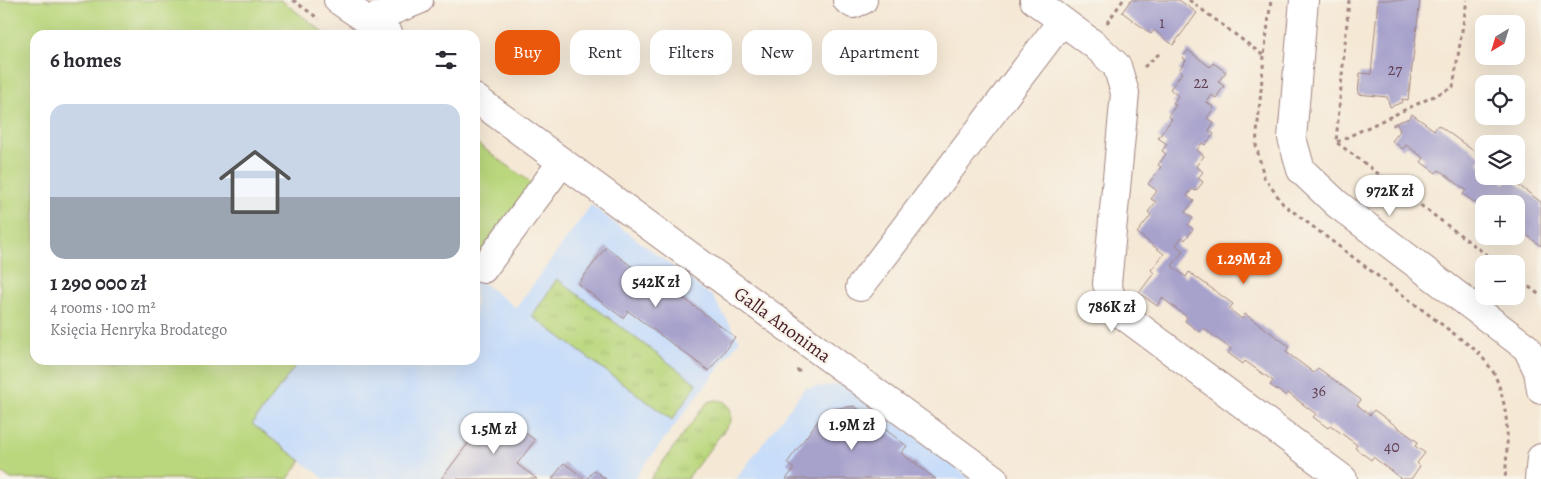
<!DOCTYPE html>
<html lang="en">
<head>
<meta charset="utf-8">
<style>
	body { margin:0; font-family:Alegreya,serif; background:#f2f2f3; color:#2b2b33; height:100vh; display:flex; flex-direction:column; font-size:19px; white-space:nowrap }
	* { box-sizing:border-box; margin:0 }
	p { font-size:16px; color:#7c7c81 }
	.icon { flex:none; width:28px; height:28px; fill:none; stroke:currentColor; stroke-width:2; stroke-linecap:round; stroke-linejoin:round }
	.map { position:relative; flex:1; overflow:hidden }
	.sheet { position:absolute; left:30px; top:30px; width:450px; height:335px; display:flex; flex-direction:column; background:#fff; border-radius:15px; box-shadow:0 5px 20px #0002 }
	.sheet>* { flex:none }
	.top-card { position:absolute; left:495px; top:30px; width:475px; height:45px; display:flex; gap:10px }
	.needle { width:32px; rotate:218deg }
	.controls { position:absolute; left:1475px; top:15px; display:grid; gap:10px }
	.controls a { display:grid; place-items:center; width:50px; height:50px; border-radius:10px; background:#fff; box-shadow:0 5px 20px #0002; font-size:25px }
	.price { position:absolute; translate:-50% -42px; padding:0 11px; border-radius:18px; background:#fff; color:#222; font-size:16px; line-height:32px; filter:drop-shadow(0 1px 2px #0008) }
	.price::after { content:''; position:absolute; left:50%; top:30px; width:15px; height:11px; margin-left:-8px; background:inherit; clip-path:polygon(0 0,100% 0,50% 100%) }
	.price.current { background:#ea580c; color:#fff }
	ul { padding:0; list-style:none }
	li { display:grid; align-content:center; gap:10px; height:265px; padding:0 20px }
	li span { display:grid; place-items:center; height:155px; border-radius:15px; color:#555 }
	li>.icon { margin-inline-start:auto }
	span .icon { width:90px; height:90px; fill:#fffc; stroke-width:1 }
	li b { font-size:21px }
	h2 { display:flex; justify-content:space-between; align-items:center; height:60px; padding:0 20px; font-size:21px }
	.chip { padding:0 18px; border-radius:15px; background:#fff; box-shadow:0 5px 20px #0002; font-size:18px; line-height:45px }
	.chip.current { background:#ea580c; color:#fff }
	.map>svg:first-child { display:block }
	.built { fill:#c8ddf9 }
	.green { fill:#bad77d; stroke:#827b54 }
	.park { fill:url(#park-tufts); stroke:#827b54 }
	.building { fill:#a7a2cc }
	.lines { fill:none; stroke-linecap:round; stroke-linejoin:round }
	.minor-casing { stroke:#a08480; stroke-width:30 }
	.path { stroke:#a08480; stroke-width:3; stroke-dasharray:4 4; stroke-linecap:butt }
	.minor { stroke:#fff; stroke-width:28 }
	.labels { text-anchor:middle; stroke-width:4.5; stroke-linejoin:round; paint-order:stroke }
	.number-label { font-size:16px; fill:#614053 }
	.street-label { font-size:19px; fill:#4a1f2b; stroke:#f7f3e8 }
</style>
</head>
<body>
<div class="map">
<svg width="1541" height="479" viewBox="0 0 1541 479">
	<defs>
		<pattern id="park-tufts" width="24" height="20" patternUnits="userSpaceOnUse" patternTransform="scale(1.25)"><rect width="24" height="20" fill="#bad77d"/><path d="M3 7l-1-3M5 7V3M7 7l1-3M15 17l-1-3M17 17v-4M19 17l1-3" fill="none" stroke="#a1b86c"/></pattern>
	</defs>
	<rect width="100%" height="100%" fill="#f7f3e8"/>
	<filter id="ink" filterUnits="userSpaceOnUse"><feTurbulence type="fractalNoise" baseFrequency=".02" numOctaves="2"/><feDisplacementMap in="SourceGraphic" scale="10" xChannelSelector="R" yChannelSelector="G"/><feConvolveMatrix kernelMatrix="1 2 1 2 8 2 1 2 1" color-interpolation-filters="sRGB"/></filter>
	<filter id="wash" filterUnits="userSpaceOnUse"><feTurbulence type="fractalNoise" baseFrequency=".0096" numOctaves="4" result="noise"/><feDisplacementMap in="SourceGraphic" scale="20" xChannelSelector="R" yChannelSelector="G"/><feGaussianBlur stdDeviation="1.12" result="paint"/><feColorMatrix in="noise" values="0 0 0 0 0 0 0 0 0 0 0 0 0 0 0 0 0 1.4 0 .05"/><feComposite in="paint" operator="in"/></filter>
	<g filter="url(#wash)">
		<rect width="100%" height="100%" fill="#f5e8d5"/>
		<!-- built -->
		<path class="built" d="M591,205L713,297L740,340L634,479H325L252,424L300,360H475V277L516,308Z
			M846,384L971,479H736L805,388Z"/>
		<!-- green -->
		<path class="green" d="M0,0H281L327,35H35V360H300L252,424L301,461L288,479H11L0,471Z
			M475,142L533,184L475,261Z"/>
		<!-- park -->
		<path class="park" d="M557,279L697,384L672,420L532,316Z
			M715,400C729,400 732,409 731,421L687,479H650L702,409L708,402Z"/>
		<g id="blocks">
			<!-- building -->
			<path class="building" d="M1131,0H1179L1197,13L1173,45L1154,30L1151,34L1122,12Z
				M1378,0H1420L1408,100L1402,99L1403,102L1390,107L1387,97L1358,94L1360,73L1371,74Z
				M1188,50L1210,67L1213,63L1226,72L1218,82L1224,86L1216,98L1212,95L1207,102L1214,108L1207,118L1214,123L1209,130L1214,134L1205,145L1202,143L1197,150L1204,156L1196,166L1203,172L1198,178L1203,182L1196,191L1192,189L1187,196L1194,201L1185,212L1193,218L1188,225L1193,229L1185,240L1182,237L1176,245L1183,251L1172,266L1186,277L1189,272L1233,304L1229,309L1242,319L1245,314L1289,346L1286,352L1314,373L1318,368L1361,400L1357,405L1370,415L1374,410L1418,442L1415,446L1425,453L1417,463L1420,466L1411,479H1399L1400,478L1373,457L1371,460L1355,448L1357,445L1330,425L1328,428L1313,417L1316,414L1288,393L1286,396L1270,385L1273,381L1245,361L1243,364L1228,353L1231,349L1203,328L1200,332L1185,321L1187,317L1162,298L1157,306L1139,293L1154,273L1151,270L1164,254L1137,233L1151,215L1148,212L1156,202L1151,199L1157,191L1148,184L1161,167L1158,165L1166,154L1162,151L1167,144L1158,138L1172,119L1168,116L1176,105L1173,103L1178,96L1170,89L1182,73L1179,70L1186,60L1182,58Z
				M1412,114L1434,130L1438,125L1482,157L1478,163L1484,168V176H1495L1505,184L1509,178L1541,202V246L1524,233L1521,237L1516,233V204H1484L1480,201L1478,205L1463,194L1466,190L1439,170L1436,173L1421,162L1424,158L1406,145L1403,149L1392,141L1400,131L1397,124L1393,126V124L1410,118Z
				M606,247L651,281L654,276L735,337L709,371L628,311L623,318L578,284Z
				M854,406L907,446L901,453L914,463L915,461L917,463L916,464L936,479H786L794,469L787,463L826,410Z
				M503,416L535,440L517,464L537,479H441L476,433L485,440Z
				M564,463L585,479H552Z
				M594,470L606,479H587Z"/>
		</g>
	</g>
	<g filter="url(#ink)">
		<use href="#blocks" fill-opacity="0" stroke="#a08480" stroke-width="1"/>
		<g class="lines">
			<!-- minor casing -->
			<g class="minor-casing">
				<path id="minor" d="M338,0L389,35
					M847,0L853,4L863,0
					M1034,0L1096,46L1117,66L1125,93L1107,284L1115,309L1343,479
					M1304,0L1292,138L1301,170L1337,204L1527,348L1538,371L1541,390
					M369,20L419,0
					M475,98L994,479
					M483,269L562,162
					M860,287L1062,21
					M1539,479L1541,458"/>
			</g>
			<!-- path -->
			<path class="path" d="M293,0L319,19
				M1189,0L1264,56L1271,0
				M1349,0L1336,142L1499,264
				M1107,23L1123,0
				M1264,56L1256,145L1264,177L1283,204L1478,352C1484,360 1493,369 1496,378C1510,412 1508,443 1505,479
				M1144,67L1160,53
				M1337,142L1453,87L1467,0
				M1516,277L1541,296
				M797,369L802,375"/>
			<!-- minor -->
			<use href="#minor" class="minor"/>
		</g>
	</g>
	<g class="labels">
		<!-- number labels -->
		<g class="number-label">
			<text x="1162" y="28">1</text>
			<text x="1395" y="75">27</text>
			<text x="1201" y="88">22</text>
			<text x="1319" y="396">36</text>
			<text x="1392" y="452">40</text>
		</g>
		<!-- street labels -->
		<g class="street-label">
			<text transform="translate(783 324) rotate(36)" y="7">Galla Anonima</text>
		</g>
	</g>
</svg>
<div class="controls">
<a><svg class="needle" viewBox="-14 -14 28 28"><path d="M0-13l5 13h-10z" fill="#e53935"/><path d="M0 13l5-13h-10z" fill="#7c7c81"/></svg></a>
<a><svg class="icon" aria-label="locate" viewBox="0 0 24 24"><circle cx="12" cy="12" r="6"/><path d="M12 2v4M12 18v4M2 12h4M18 12h4"/></svg></a>
<a><svg class="icon" aria-label="layers" viewBox="0 0 24 24"><path d="M12 4l9 5-9 5-9-5zM3 14l9 5 9-5"/></svg></a>
<a>+</a>
<a>−</a>
</div>
<b class="price" style="left:1390px;top:217px">972K zł</b>
<b class="price current" style="left:1244px;top:285px">1.29M zł</b>
<b class="price" style="left:656px;top:308px">542K zł</b>
<b class="price" style="left:1112px;top:333px">786K zł</b>
<b class="price" style="left:852px;top:451px">1.9M zł</b>
<b class="price" style="left:494px;top:455px">1.5M zł</b>
<div class="top-card">
<a class="chip current">Buy</a>
<a class="chip">Rent</a>
<a class="chip">Filters</a>
<a class="chip">New</a>
<a class="chip">Apartment</a>
</div>
<section class="sheet">
<h2>6 homes<svg class="icon" aria-label="filters" viewBox="0 0 24 24"><path d="M4 7h16M4 17h16"/><circle cx="9" cy="7" r="2"/><circle cx="15" cy="17" r="2"/></svg></h2>
<ul>
<li><span style="background:linear-gradient(#c9d6e8 60%,#9aa5b1 0)"><svg class="icon" aria-label="home" viewBox="0 0 24 24"><path d="M3 11l9-7 9 7M6 9v11h12V9"/></svg></span><div><b>1 290 000 zł</b><p>4 rooms · 100 m²</p><p>Księcia Henryka Brodatego</p></div></li>
</ul>
</section>
</div>
</body>
</html>
